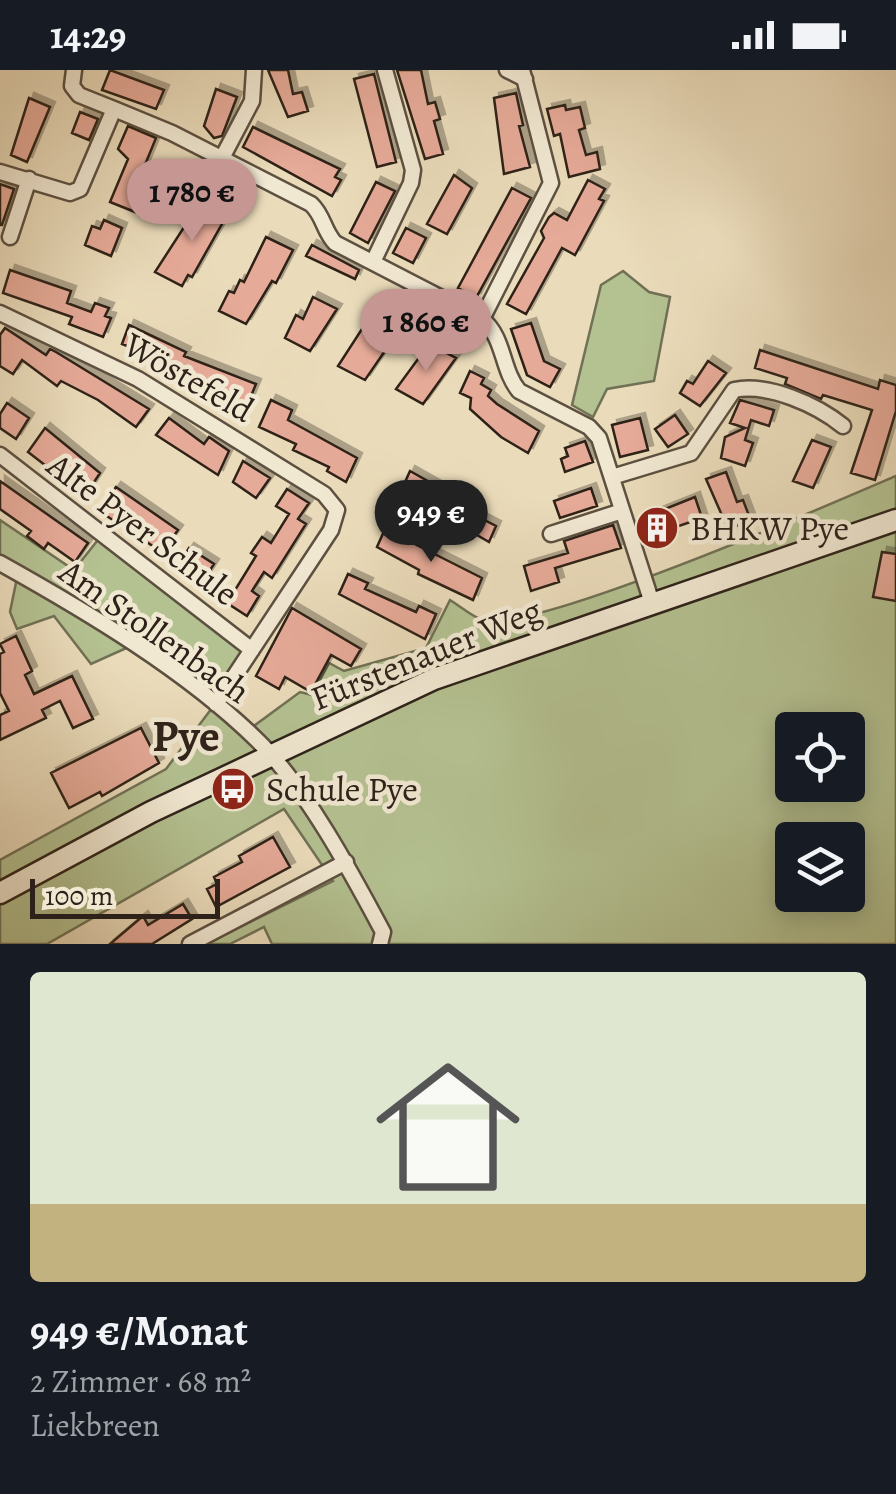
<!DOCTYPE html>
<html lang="de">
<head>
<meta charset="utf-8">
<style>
	body { margin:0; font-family:Alegreya,serif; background:#242831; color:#f1f3f6; height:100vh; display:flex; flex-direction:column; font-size:38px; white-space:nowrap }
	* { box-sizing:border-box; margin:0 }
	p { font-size:32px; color:#9ea1a6 }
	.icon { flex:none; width:55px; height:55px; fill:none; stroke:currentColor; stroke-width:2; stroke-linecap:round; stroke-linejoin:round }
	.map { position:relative; height:874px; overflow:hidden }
	.drawer { display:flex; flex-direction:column; background:#171b24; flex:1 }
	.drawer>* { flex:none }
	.fabs { position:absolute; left:775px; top:642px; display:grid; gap:20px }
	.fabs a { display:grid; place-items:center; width:90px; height:90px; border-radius:10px; background:#171b24; box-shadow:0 5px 25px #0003; font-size:50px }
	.scale { position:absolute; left:30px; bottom:25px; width:190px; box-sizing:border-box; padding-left:10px; border:5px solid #2d2119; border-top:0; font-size:28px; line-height:35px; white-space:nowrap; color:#2d2119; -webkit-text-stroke:8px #f1e8d2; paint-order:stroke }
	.price { position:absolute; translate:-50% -85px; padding:0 22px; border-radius:35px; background:#c59692; color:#111; font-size:32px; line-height:65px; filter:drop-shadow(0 2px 5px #0008) }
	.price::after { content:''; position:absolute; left:50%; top:60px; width:30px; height:22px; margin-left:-15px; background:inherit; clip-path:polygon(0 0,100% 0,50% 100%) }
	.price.selected { background:#222; color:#fff }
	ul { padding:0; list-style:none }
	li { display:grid; align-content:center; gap:20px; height:530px; padding:0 30px }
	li+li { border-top:2px solid #363941 }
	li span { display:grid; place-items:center; height:310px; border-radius:10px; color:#555 }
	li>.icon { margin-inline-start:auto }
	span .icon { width:180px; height:180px; fill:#fffc; stroke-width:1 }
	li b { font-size:42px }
	.status { display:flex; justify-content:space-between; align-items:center; height:70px; padding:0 50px; background:#171b24; direction:ltr }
	.status svg { height:28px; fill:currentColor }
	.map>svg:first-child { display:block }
	.green { fill:#b4c191; stroke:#707155; stroke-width:2.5; fill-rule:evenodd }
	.building { fill:#e6aa98; stroke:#2d2119; stroke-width:2.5; filter:url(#shadow) }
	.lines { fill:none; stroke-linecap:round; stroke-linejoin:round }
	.street-casing { stroke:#5c5041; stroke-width:19 }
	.secondary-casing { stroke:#2d2119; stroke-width:25 }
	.street { stroke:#f1e8d2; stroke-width:14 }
	.secondary { stroke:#f1e8d2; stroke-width:20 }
	.labels { text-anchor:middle; stroke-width:9; stroke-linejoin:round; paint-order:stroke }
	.street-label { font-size:35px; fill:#2d2119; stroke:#f1e8d2 }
	.poi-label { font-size:35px; fill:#2d2119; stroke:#f1e8d2; text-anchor:start }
	.district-label { font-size:45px; font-weight:bold; fill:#2d2119; stroke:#f1e8d2 }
</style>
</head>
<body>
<div class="status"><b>14:29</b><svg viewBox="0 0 49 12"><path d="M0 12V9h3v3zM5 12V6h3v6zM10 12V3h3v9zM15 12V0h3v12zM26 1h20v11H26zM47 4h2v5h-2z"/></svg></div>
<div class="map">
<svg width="896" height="874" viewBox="0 0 896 874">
	<defs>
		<filter id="shadow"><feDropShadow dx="5" dy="-5" stdDeviation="0" flood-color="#0004"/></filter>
	</defs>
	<rect width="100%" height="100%" fill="#eadbba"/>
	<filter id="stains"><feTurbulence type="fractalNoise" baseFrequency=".002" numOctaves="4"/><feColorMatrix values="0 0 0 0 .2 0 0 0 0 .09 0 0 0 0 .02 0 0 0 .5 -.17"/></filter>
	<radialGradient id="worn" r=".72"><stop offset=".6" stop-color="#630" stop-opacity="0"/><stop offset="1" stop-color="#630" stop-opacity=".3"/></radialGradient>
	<!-- green -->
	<path class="green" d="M623,201L649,222L670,227L654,311L607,319L593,347L572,335L601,215Z
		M896,406V874H272L264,857L230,874H206L333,811L284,739L47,874H0V790L166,699L215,634L133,575L91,594L54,546L17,559L10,542L18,503L0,493V450L74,500L101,466L252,580L216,634L247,661L300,622L312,625L329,593L344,601L426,578L450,530C460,536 472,547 483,550C533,564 833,433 896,406ZM792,660H848V715H792ZM792,770H848V825H792Z"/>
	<!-- building -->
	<path class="building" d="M110,0L164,20L156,39L102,20Z
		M268,0H288L293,24L302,22L308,41L288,47Z
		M397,0H421L428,34L435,32L440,49L434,51L443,84L425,89Z
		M374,4L396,92L377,97L354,9Z
		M216,19L237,27L222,66L214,68L204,56Z
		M516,23L523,55L519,56L530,97L504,104L494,28Z
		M29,28L50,37L27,92L11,85Z
		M565,35L566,40L580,37L585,58L579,60L586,85L597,82L600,99L569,107L560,64L554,66L547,39Z
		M80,42L98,49L89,70L72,63Z
		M128,56L156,68L138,112L145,116L135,142L110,132L128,89L118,79Z
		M253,57L340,99L335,107L341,110L332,126L243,77Z
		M454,105L472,118L447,164L427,154Z
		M588,110L605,119L599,129L604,131L575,185L562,178L526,244L507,234L544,168L541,161L549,147L554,143L567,150Z
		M376,112L395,121L368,173L350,163Z
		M0,114L14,119L2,155H0Z
		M512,118L531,128L476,228L458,218Z
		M201,131L227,145L192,207L188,205L182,216L155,202Z
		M104,150L122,158L111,186L85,175L92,156L100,159Z
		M406,158L426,168L413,193L393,183Z
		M266,167L293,180L276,213L272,211L246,254L219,241L229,221L234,223L240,210L244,212Z
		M312,175L359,200L355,209L306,186Z
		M10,200L71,221L67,233L91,242L95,233L109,238L105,246L111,248L103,267L69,254L72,247L3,223Z
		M313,227L337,239L310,281L285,268L296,245L303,249Z
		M371,245L400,259L365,310L338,296Z
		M531,253L544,291L560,299L550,317L527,305L511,259Z
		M129,255L186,282L184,286L256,314L244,343L224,334L226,329L189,314L191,311L153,297L156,287L122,274Z
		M5,258L46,285L50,279L56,282L149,339L136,357L98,330L61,311L57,316L22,290L13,304L0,296V265Z
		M429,274L456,288L423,334L396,319Z
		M760,280L878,319L880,310L896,315V341L875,410L851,403L872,340L823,325L821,329L785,314L787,308L755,298Z
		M708,291L726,303L700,336L680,323L687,311L693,314Z
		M470,301L484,308L481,314L491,320L488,326L497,334L539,361L528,383L501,367L470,339L471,328L460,323Z
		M271,330L292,340L288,350L357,388L346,412L327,401L329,397L293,380L296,374L259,357Z
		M740,330L774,340L769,356L751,350L745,370L753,373L745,396L721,388L725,367L745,358L730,353Z
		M7,333L29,348L16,369L0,358V344Z
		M675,345L688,364L668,377L655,359Z
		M169,348L204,374L209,367L229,381L218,405L156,365Z
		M640,348L648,380L620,387L612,355Z
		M45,358L100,403L85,426L28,382Z
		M812,370L831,377L813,418L793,411Z
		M585,371L593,392L565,402L561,389L568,386L565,378Z
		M243,391L270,408L256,428L233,412Z
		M410,401L449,423L446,430L496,456L489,472L401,421Z
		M726,402L737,432L743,430L751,451L728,459L706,409Z
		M0,411L88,473L75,492L48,473L44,479L27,466L31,461L0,439Z
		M116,417L178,460L162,482L99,441Z
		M591,418L597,436L560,448L554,431Z
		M287,419L309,433L298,449L306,454L272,508L264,502L252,521L259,526L247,546L227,533L256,486L251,483L262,467L271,473L289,444L276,436Z
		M695,427L702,448L670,459L673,467L649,475L640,449Z
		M613,455L621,478L555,498L559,512L531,521L524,496L568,483L564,471Z
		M385,459L482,508L473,530L418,504L419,500L377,477Z
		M189,478L214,494L200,516L175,500Z
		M882,482L896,484V531L873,527Z
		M348,504L368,513L365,519L416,542L419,536L436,544L425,569L339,524Z
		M292,538L361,579L351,596L331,585L311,622L285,607L279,619L256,606Z
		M16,566L32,601L25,605L34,624L72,606L93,649L73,658L60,631L42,640L46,648L0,670V645L9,641L0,623V584L4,582L0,574Z
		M141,658L159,693L102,726L100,722L69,738L51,703Z
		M273,767L290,797L216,837L207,819L217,814L214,807L242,792L239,786Z
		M183,834L192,849L152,874H110L143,846L148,855Z"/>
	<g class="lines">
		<!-- street casing -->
		<g class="street-casing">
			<path id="street" d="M507,0L525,9
				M114,39L172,63L311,134C324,146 323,160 335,173L482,249C505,268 501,299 519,321L589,357L599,368L652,533
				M222,88L252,31L254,0
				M0,102L70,123L80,119L114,39L79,25L72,16L74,0
				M10,167L29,109
				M373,192L411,113L413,100L385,0
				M0,243L138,309L324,424L337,440L331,460L216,634
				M482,249L551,113L522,0
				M0,385L252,580
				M612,407L691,383L734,320C769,313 817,335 843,356
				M551,464L622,441
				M0,493C86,541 187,601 258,671C306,718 351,802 383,862L380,874
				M190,874L346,792"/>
		</g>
		<!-- secondary casing -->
		<g class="secondary-casing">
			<path id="secondary" d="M0,823L151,742L434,609L896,450"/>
		</g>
		<!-- street -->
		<use href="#street" class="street"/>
		<!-- secondary -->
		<use href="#secondary" class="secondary"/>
	</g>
	<!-- icons -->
	<defs>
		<g id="building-disc" transform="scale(2.25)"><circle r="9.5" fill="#8f2418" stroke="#f1e8d2"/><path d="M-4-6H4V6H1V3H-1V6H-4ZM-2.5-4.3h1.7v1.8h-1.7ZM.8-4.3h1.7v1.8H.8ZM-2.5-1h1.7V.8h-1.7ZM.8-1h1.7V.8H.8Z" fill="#fff"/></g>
		<g id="bus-disc" transform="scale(2.25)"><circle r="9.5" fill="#8f2418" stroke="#f1e8d2"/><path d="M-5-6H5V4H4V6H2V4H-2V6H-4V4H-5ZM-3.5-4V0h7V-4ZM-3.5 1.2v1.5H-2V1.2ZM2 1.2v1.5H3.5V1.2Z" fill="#fff"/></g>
	</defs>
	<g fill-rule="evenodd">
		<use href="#building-disc" x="657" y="458"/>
		<use href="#bus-disc" x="233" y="719"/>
	</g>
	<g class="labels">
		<!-- street labels -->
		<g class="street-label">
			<text transform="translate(189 307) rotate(30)" y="12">Wöstefeld</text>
			<text transform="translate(143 459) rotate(37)" y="12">Alte Pyer Schule</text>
			<text transform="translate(155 561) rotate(35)" y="12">Am Stollenbach</text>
			<text transform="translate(426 584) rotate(-22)" y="12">Fürstenauer Weg</text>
		</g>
		<!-- poi labels -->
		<g class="poi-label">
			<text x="690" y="470">BHKW Pye</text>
			<text x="266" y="731">Schule Pye</text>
		</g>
		<!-- district labels -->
		<g class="district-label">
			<text x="186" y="681">Pye</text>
		</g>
	</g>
	<rect width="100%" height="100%" filter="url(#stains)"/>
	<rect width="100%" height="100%" fill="url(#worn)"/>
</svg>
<div class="fabs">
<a><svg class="icon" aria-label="locate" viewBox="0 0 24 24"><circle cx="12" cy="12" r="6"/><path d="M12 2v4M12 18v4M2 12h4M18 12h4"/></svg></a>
<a><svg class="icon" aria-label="layers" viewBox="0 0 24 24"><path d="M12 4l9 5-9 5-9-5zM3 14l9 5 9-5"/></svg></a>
</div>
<div class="scale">100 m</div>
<b class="price" style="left:192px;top:174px">1 780 €</b>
<b class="price" style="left:426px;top:304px">1 860 €</b>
<b class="price selected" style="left:431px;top:495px">949 €</b>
</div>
<section class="drawer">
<ul>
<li><span style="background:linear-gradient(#dfe7d0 75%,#c2b280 0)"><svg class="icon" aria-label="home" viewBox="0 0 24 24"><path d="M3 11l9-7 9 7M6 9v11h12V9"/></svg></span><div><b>949 €/Monat</b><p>2 Zimmer · 68 m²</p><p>Liekbreen</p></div></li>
</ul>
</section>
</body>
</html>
